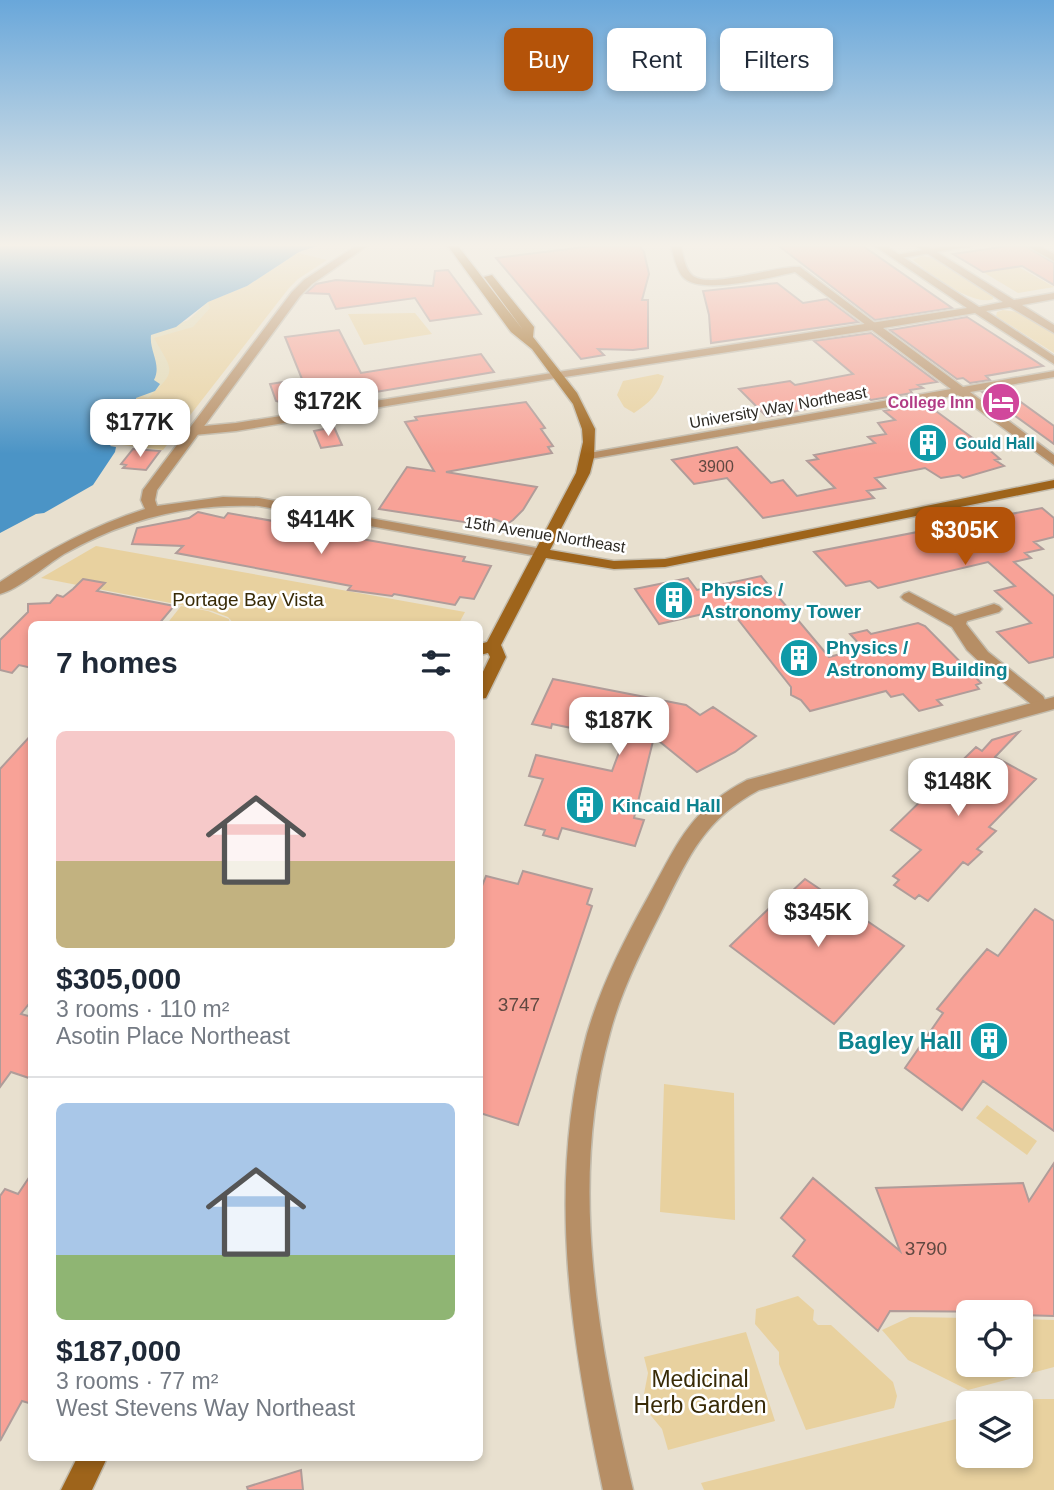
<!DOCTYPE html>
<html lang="en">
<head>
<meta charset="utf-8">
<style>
	body { margin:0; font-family:Helvetica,sans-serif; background:#f6f6f7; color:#1f2937; height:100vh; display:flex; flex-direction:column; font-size:26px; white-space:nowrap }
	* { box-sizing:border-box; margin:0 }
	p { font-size:23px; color:#747a83 }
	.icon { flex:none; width:38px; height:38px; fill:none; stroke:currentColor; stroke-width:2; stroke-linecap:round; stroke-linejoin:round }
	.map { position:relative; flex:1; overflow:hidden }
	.sheet { position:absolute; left:28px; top:621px; width:455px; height:840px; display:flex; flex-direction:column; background:#fff; border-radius:10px; box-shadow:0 4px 10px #0003 }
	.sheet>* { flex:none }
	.guide { position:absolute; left:504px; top:28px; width:444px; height:63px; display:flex; gap:14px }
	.fabs { position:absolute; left:956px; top:1300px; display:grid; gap:14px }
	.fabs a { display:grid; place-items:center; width:77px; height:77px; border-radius:10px; background:#fff; box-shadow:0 4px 10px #0003; font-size:35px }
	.price { position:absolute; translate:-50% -60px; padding:0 16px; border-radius:14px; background:#fff; color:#222; font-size:23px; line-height:46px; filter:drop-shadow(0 2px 4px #0008) }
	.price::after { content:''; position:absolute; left:50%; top:42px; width:21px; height:16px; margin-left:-10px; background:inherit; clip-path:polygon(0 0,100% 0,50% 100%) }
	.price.selected { background:#b45309; color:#fff }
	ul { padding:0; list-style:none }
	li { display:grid; align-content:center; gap:14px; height:371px; padding:0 28px }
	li+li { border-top:2px solid #e0e1e3 }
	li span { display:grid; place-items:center; height:217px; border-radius:10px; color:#555 }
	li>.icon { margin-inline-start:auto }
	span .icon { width:126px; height:126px; fill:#fffc; stroke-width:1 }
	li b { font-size:30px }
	h2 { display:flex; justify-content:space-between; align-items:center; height:84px; padding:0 28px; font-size:30px }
	.pill { padding:0 24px; border-radius:10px; background:#fff; box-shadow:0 4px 10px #0003; font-size:24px; line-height:63px }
	.pill.selected { background:#b45309; color:#fff }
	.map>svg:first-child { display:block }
	.green { fill:#e8d19f }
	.sand { fill:#e1d8b3 }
	.water { fill:#4b94c6 }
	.building { fill:#f8a297; stroke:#b09c99; stroke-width:2 }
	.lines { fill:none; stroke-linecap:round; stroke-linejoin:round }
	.minor-casing { stroke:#c3bcad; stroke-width:3 }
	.tertiary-casing { stroke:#c3bcad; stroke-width:3 }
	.secondary-casing { stroke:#c3bcad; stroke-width:3 }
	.minor { fill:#b68e65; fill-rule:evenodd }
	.tertiary { fill:#b68e65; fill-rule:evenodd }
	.secondary { fill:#9e641b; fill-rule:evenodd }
	.labels { text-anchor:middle; stroke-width:5; stroke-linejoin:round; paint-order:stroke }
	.far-hotel-label { font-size:16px; font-weight:bold; fill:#b23c85; stroke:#fff; text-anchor:end }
	.far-street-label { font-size:16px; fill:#2d2a24; stroke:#fff }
	.far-culture-label { font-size:16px; font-weight:bold; fill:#0d838f; stroke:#fff; text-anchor:start }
	.number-label { font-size:16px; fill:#604841 }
	.culture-label { font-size:19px; font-weight:bold; fill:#0d838f; stroke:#fff; text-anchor:start }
	.park-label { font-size:19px; fill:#382a06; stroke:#fff }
	.near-number-label { font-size:19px; fill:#604841 }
	.near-culture-label { font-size:23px; font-weight:bold; fill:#0d838f; stroke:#fff; text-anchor:end }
	.near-park-label { font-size:23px; fill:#382a06; stroke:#fff }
</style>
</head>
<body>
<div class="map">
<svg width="1054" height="1490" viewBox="0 0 1054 1490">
	<rect width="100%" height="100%" fill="#e8e0cf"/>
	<!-- green -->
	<path class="green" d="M298,253L327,260L298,279L289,288L163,450L113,444L118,438L112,437L126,422L127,415L134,412L135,398L147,394L150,340L161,331L189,320L208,302L247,286Z
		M922,256L933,258L993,296V299C973,307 928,273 913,260Z
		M1017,266L1054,287L1018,293L983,272Z
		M1003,310L1018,312L1054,334V353L996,316L997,312Z
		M415,313L432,334L364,345L348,314Z
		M658,374L664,376C659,394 649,403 634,413L624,407L617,395L623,381Z
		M96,546L465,612L458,625H235L228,617L212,611L41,578Z
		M181,606L208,611L229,619L230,625H166Z
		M664,1084L734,1093L735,1220L660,1212Z
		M987,1105L1037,1141L1027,1155L976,1118Z
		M798,1296L814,1310L813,1320L818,1325H831L893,1382L897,1396L894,1408L806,1430L779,1364V1352L755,1324L756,1309Z
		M910,1317L968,1318V1365H1020V1319L1054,1320V1367L968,1390L908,1360L882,1330Z
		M746,1332L775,1421L668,1450L662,1429L647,1411L643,1399L648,1373L644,1357Z
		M1036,1399H1054V1490H704L701,1483L968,1416V1456H1020V1404L1016,1403Z"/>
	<!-- sand -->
	<path class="sand" d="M208,302L210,308L193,327L154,338C173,372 178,370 148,398L142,396L149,386L145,354L151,335L189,320Z"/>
	<!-- water -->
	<path class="water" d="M0,246H317L299,252L247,286L208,302L176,327L151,335C149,351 162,364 154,380L160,384L155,391L136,398L137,408L127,416L125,428L110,446L116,447L115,452L93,485L44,513L36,514L0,533Z"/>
	<!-- building -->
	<path class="building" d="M592,246H640L644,252L649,274L642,300H648V348L633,350L598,349L604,355L581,359L496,258Z
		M779,246H863L952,308L875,320Z
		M1008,246H1025L1054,263V285L1022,266L983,272L953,254Z
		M448,270L481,314L430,321L415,298L336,309L329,294L306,293L316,284L336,280L433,286L435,271Z
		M777,283L803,303L827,299L858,322L711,343L709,315L703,291Z
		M967,317L995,335L1043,366L986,376L990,380L970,383L963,378L957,379L890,330Z
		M339,330L361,373L481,354L494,372L293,406L276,401L270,384L302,379L285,337Z
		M871,333L937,382L918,385L923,388L910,390L912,393L871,400L867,397L767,417L739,389L790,381L795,385L853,374L814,341Z
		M1003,389L1054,426V444L982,392Z
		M526,402L545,428L541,429L553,446L548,447L552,453L446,472L537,487L523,510L513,520L507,524L494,519L490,526L379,509L407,467L434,471L405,422L417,420L415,417Z
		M925,403L993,453L1000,459L995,460L1004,466L963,478L959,475L941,478L925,468L875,478L885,488L867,491L874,498L763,518L727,478L694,484L672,460L737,447L771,483L783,480L797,496L835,488L807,461L818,459L814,455L875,443L868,437L886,434L878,423L895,420L884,411Z
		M334,427L342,445L321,448L314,431Z
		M133,449L160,451L146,470L123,468L126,465L121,464Z
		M1042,508L1054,518V537L1034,542L1043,549L1025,553L1031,558L1014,562L1054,596V657L1029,663L997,632L1031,623L995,591L1015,586L988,562L878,588L870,581L846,586L814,552Z
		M198,512L224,518L228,513L335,532L333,534L465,557L463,561L491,566L474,599L460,597L455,605L394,594L392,596L348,590L351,586L176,553L183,546L132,544L137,528L189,518Z
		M761,576L829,657L863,648L850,634L867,630L871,634L918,623L925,626L981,683L976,685L979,689L937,700L942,705L919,711L903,694L891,697L886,691L810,711L801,700L791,695V687L729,608L659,624L635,589L688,578L697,590Z
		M83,579L105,583L97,591L174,606L158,625H32V668L19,665L12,673L0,670V640L28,612V604L50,603L57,595L63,597L73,589Z
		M553,679L686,705L700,715L713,707L756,736L735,752L697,772L654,737L634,818L644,820L635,846L562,828L558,839L543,835L545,830L525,825L543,779L529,776L536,755L612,771L624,739L552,724L551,728L532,724Z
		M1019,732L995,757L1036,779L989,827L996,831L977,849L982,852L968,865L963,862L928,901L919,895L915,899L894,885L899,880L893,876L921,850L891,830L976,747L982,751L992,740Z
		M32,734V1000L21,1014L32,1017V1079L11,1072L0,1087V769Z
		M523,871L592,889L587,904L592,906L518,1125L480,1113V891L486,876L518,884Z
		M805,879L904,946L834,1024L730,946L786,892L789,894Z
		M1035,909L1054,921V1131L983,1081L962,1110L905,1068L943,1013L937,1009L964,976L987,949L998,956Z
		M1054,1163V1316L1020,1315V1312L890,1311L878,1331L793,1256L805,1240L781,1218L813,1178L900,1251L876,1188L1023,1183L1029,1201Z
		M32,1173V1404L22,1401L0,1441V1196L5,1189L18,1194Z
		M301,1470L303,1490H248L247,1487Z"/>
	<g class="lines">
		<!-- minor casing -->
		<g class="minor-casing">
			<path id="minor" d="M671,246H681C683,255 685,270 693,276C712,289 776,265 800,267L879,326L870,328L795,272C772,277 700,296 683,277C676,269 674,256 671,246Z
				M947,246H971L895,259L890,256Z
				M1027,246H1039L1054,254V261Z
				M558,372L564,375L562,377L236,431L194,435L188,431L194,427L236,423Z
				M909,592L955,616L994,604L999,606L1002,609L999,612L967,621L966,624L988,652L1043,696L1045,700L1043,704H1031L987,669L967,650L952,627L904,600L901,597L904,594Z"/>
		</g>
		<!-- tertiary casing -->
		<g class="tertiary-casing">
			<path id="tertiary" d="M356,246H367L312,284L300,296L157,490L155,500L157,506L223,497L259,498L542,549L547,550L549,553L547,556L542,557L259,506C188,503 126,519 64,554C46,565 19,589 0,594V582C46,551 92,526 145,509L141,500L143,490L292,292L304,280Z
				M875,246H886L979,307L1003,302L916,246H927L1014,300L1054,293V299L1022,305L1054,325V333L1010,307L986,311L1054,356V364L975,313L883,328L963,387L1054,371V377L970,392L1054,455V465L958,395L584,460L583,457L589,453L951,389L872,330L558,378L552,375L558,372L967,308Z
				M1054,697V709L759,790C705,819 690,854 664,906C643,948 622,988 610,1033C568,1184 598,1341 633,1490H603C571,1340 546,1185 587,1034C601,986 623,942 647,899C678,844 688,811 747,780Z"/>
		</g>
		<!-- secondary casing -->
		<g class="secondary-casing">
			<path id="secondary" d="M448,246H458L523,330L484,277L492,275L534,327L533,337L577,393L595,429L594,457L590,473L550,550L614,561L665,559L1054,480V488L665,567L614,569L546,558L501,645L506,657L486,698L480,699V678L490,657L488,653L480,655V644L487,642L576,473L583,442L582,429L573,404L532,349L511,332Z
				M77,1458H107L92,1490H61Z"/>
		</g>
		<!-- minor -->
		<use href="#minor" class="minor"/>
		<!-- tertiary -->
		<use href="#tertiary" class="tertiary"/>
		<!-- secondary -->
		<use href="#secondary" class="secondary"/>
	</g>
	<!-- sky -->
	<linearGradient id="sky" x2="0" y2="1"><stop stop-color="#69a7da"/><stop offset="0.54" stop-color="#f5f1e9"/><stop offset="1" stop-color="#f5f1e9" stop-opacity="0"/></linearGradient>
	<rect width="1054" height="454" fill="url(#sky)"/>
	<!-- icons -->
	<defs>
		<g id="hotel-disc" transform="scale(2.0125)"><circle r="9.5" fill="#d1479c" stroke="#fff"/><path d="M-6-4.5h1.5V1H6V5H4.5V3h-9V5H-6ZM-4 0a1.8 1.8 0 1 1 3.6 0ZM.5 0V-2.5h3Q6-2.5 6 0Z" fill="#fff"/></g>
		<g id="building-disc" transform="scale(2.0125)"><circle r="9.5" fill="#0f9aa8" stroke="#fff"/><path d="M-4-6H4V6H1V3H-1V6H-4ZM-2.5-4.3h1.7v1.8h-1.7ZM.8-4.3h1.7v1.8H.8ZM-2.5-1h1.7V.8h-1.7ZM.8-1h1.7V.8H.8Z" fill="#fff"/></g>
	</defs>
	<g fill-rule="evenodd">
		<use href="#hotel-disc" x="1001" y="402"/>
		<use href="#building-disc" x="928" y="443"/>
		<use href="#building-disc" x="674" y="600"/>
		<use href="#building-disc" x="799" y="658"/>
		<use href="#building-disc" x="585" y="805"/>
		<use href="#building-disc" x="989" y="1041"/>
	</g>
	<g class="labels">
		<!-- far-hotel labels -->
		<g class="far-hotel-label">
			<text x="974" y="408">College Inn</text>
		</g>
		<!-- far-street labels -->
		<g class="far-street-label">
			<text transform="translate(778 407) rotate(-10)" y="6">University Way Northeast</text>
			<text transform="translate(545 534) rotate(9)" y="6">15th Avenue Northeast</text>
		</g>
		<!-- far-culture labels -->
		<g class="far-culture-label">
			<text x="955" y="449">Gould Hall</text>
		</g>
		<!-- number labels -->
		<g class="number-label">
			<text x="716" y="472">3900</text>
		</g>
		<!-- culture labels -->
		<g class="culture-label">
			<text x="701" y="596">Physics /<tspan x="701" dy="22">Astronomy Tower</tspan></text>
			<text x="826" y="654">Physics /<tspan x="826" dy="22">Astronomy Building</tspan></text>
			<text x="612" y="812">Kincaid Hall</text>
		</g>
		<!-- park labels -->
		<g class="park-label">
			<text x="248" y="606">Portage Bay Vista</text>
		</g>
		<!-- near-number labels -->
		<g class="near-number-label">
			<text x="519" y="1011">3747</text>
			<text x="926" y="1255">3790</text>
		</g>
		<!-- near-culture labels -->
		<g class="near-culture-label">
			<text x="962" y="1049">Bagley Hall</text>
		</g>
		<!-- near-park labels -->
		<g class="near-park-label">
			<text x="700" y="1387">Medicinal<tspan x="700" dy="26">Herb Garden</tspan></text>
		</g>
	</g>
</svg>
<div class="fabs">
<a><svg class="icon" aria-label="locate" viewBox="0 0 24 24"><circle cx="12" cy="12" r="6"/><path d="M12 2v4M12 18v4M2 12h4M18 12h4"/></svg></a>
<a><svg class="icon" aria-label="layers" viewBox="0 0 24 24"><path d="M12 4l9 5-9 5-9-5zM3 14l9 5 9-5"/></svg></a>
</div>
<b class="price" style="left:328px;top:438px">$172K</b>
<b class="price" style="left:140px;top:459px">$177K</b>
<b class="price" style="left:321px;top:556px">$414K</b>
<b class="price selected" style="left:965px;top:567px">$305K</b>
<b class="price" style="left:619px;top:757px">$187K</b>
<b class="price" style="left:958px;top:818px">$148K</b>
<b class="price" style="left:818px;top:949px">$345K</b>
<div class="guide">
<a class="pill selected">Buy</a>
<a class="pill">Rent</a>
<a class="pill">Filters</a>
</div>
<section class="sheet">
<h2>7 homes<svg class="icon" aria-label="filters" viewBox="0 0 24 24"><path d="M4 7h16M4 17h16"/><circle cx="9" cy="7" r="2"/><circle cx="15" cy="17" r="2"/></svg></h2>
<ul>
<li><span style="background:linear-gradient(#f6c9c9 60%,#c2b280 0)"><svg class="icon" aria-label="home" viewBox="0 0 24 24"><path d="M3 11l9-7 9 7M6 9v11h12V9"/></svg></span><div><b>$305,000</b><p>3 rooms · 110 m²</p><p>Asotin Place Northeast</p></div></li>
<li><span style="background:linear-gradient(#a9c7e8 70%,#8fb573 0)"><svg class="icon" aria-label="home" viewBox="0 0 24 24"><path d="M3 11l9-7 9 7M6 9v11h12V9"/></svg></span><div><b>$187,000</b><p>3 rooms · 77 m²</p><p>West Stevens Way Northeast</p></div></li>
</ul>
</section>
</div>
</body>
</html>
